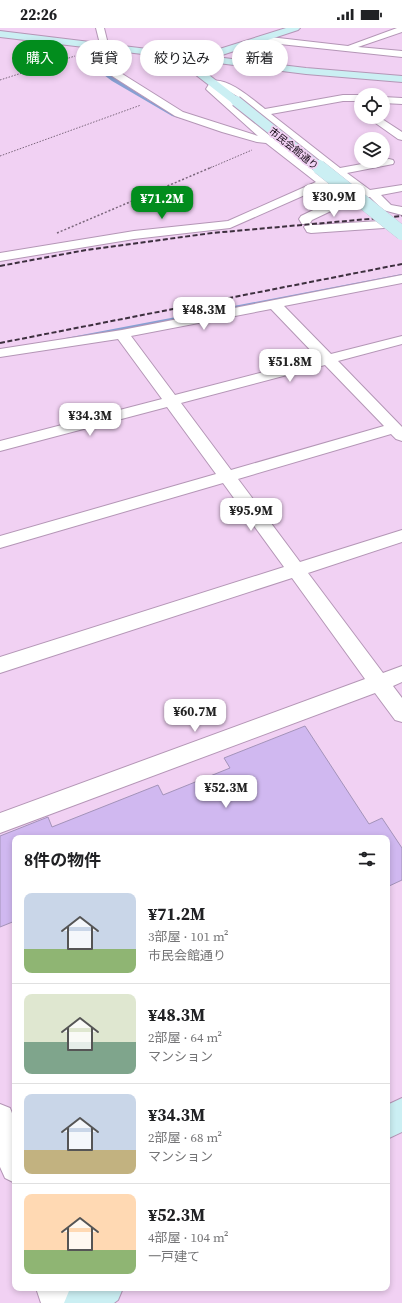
<!DOCTYPE html>
<html lang="ja">
<head>
<meta charset="utf-8">
<style>
	body { margin:0; font-family:"Source Serif 4","Noto Sans JP",serif; background:#f6f6f6; color:#202124; height:100vh; display:flex; flex-direction:column; font-size:15px; white-space:nowrap }
	* { box-sizing:border-box; margin:0 }
	p { font-size:13px; color:#757577 }
	.icon { flex:none; width:22px; height:22px; fill:none; stroke:currentColor; stroke-width:2; stroke-linecap:round; stroke-linejoin:round }
	.map { position:relative; flex:1; overflow:hidden }
	.side { position:absolute; left:12px; top:807px; width:378px; height:456px; display:flex; flex-direction:column; background:#fff; border-radius:8px; box-shadow:0 2px 6px #0003 }
	.side>* { flex:none }
	.banner { position:absolute; left:12px; top:12px; width:378px; height:36px; display:flex; gap:8px }
	.fabs { position:absolute; left:354px; top:60px; display:grid; gap:8px }
	.fabs a { display:grid; place-items:center; width:36px; height:36px; border-radius:50%; background:#fff; box-shadow:0 2px 6px #0003; font-size:20px }
	.price { position:absolute; translate:-50% -34px; padding:0 9px; border-radius:8px; background:#fff; color:#222; font-size:13px; line-height:26px; filter:drop-shadow(0 1px 2px #0008) }
	.price::after { content:''; position:absolute; left:50%; top:24px; width:12px; height:9px; margin-left:-6px; background:inherit; clip-path:polygon(0 0,100% 0,50% 100%) }
	.price.current { background:#028d1d; color:#fff }
	ul { padding:0; list-style:none }
	li { display:flex; align-items:center; gap:12px; height:100px; padding:0 12px }
	li+li { border-top:1px solid #e0e0e0 }
	li span { display:grid; place-items:center; flex:none; width:112px; height:80px; border-radius:8px; color:#555 }
	li>.icon { margin-inline-start:auto }
	span .icon { width:48px; height:48px; fill:#fffc; stroke-width:1 }
	li b { font-size:17px }
	h2 { display:flex; justify-content:space-between; align-items:center; height:48px; padding:0 12px; font-size:17px }
	.chip { padding:0 14px; border-radius:18px; background:#fff; box-shadow:0 2px 6px #0003; font-size:14px; line-height:36px }
	.chip.current { background:#028d1d; color:#fff }
	.status { display:flex; justify-content:space-between; align-items:center; height:28px; padding:0 20px; background:#fff; direction:ltr }
	.status svg { height:11px; fill:currentColor }
	.map>svg:first-child { display:block }
	.water { fill:#87a0d3 }
	.building { fill:#d0b8f0; stroke:#a393b9 }
	.lines { fill:none; stroke-linecap:round; stroke-linejoin:round }
	.street-casing { stroke:#b496b6; stroke-width:2 }
	.secondary-casing { stroke:#b496b6; stroke-width:2 }
	.path-far1 { stroke:#7a667b; stroke-width:1; stroke-dasharray:1.5 1.5; stroke-linecap:butt }
	.path { stroke:#7a667b; stroke-width:1.5; stroke-dasharray:2 2; stroke-linecap:butt }
	.street { fill:#fff; fill-rule:evenodd }
	.secondary { fill:#cbeff3; fill-rule:evenodd }
	.rail { stroke:#3d2f3e; stroke-width:2; stroke-dasharray:5 2.5; stroke-linecap:butt }
	.secondary-bridge-far1-casing { stroke:#b496b6; stroke-width:12; stroke-linecap:butt }
	.secondary-bridge-casing { stroke:#b496b6; stroke-width:14; stroke-linecap:butt }
	.secondary-bridge-far1 { stroke:#cbeff3; stroke-width:10 }
	.secondary-bridge { stroke:#cbeff3; stroke-width:14 }
	.labels { text-anchor:middle; stroke-width:3.5; stroke-linejoin:round; paint-order:stroke }
	.far-street-label { font-size:10px; fill:#130914; stroke:#f1d1f3 }
</style>
</head>
<body>
<div class="status"><b>22:26</b><svg viewBox="0 0 49 12"><path d="M0 12V9h3v3zM5 12V6h3v6zM10 12V3h3v9zM15 12V0h3v12zM26 1h20v11H26zM47 4h2v5h-2z"/></svg></div>
<div class="map">
<svg width="402" height="1275" viewBox="0 0 402 1275">
	<rect width="100%" height="100%" fill="#f1d1f3"/>
	<!-- water -->
	<path class="water" d="M90,27H95L101,41L150,73L258,112L259,114L172,88L112,53L96,41L90,29Z
		M402,246V250L68,313L66,310Z"/>
	<!-- building -->
	<path class="building" d="M305,698L369,796L382,790L402,820V852L387,859V810H15V893L0,899V808L48,789L52,799L158,757L163,767L230,740L224,730Z"/>
	<g class="lines">
		<!-- street casing -->
		<g class="street-casing">
			<path id="street" d="M96,0H104L108,16L103,29L108,37L183,84L258,108L208,63L206,61L211,53C228,49 252,71 265,81L343,67H361V73H343L271,86L340,140L389,131L393,132L394,134L393,136L347,145L370,162L402,157V163L381,167L391,177L402,179V187L383,182L370,169H368L350,174L312,192L310,195L315,197L380,193L384,194L386,197L384,200L311,205L307,204L304,199L306,196H302L299,191L301,188L338,170L323,159L230,200L134,211L0,233V225L134,203L228,193L316,154L266,115L257,114L222,104L175,88L101,41L95,29L100,16ZM217,59L225,61L237,68L359,165L348,167L274,111L216,60Z
				M397,0H402V4L358,19L402,23V29L261,14L257,11L261,8L348,18Z
				M383,69L402,70V76L383,75Z
				M367,89H379L402,104V112L398,111Z
				M402,247V255L284,278L331,326L402,308V316L338,333L402,399V413L396,411L391,406L238,451L300,534L402,502V514L308,545L383,645L402,638V654L393,658L402,670V694L395,692L375,665L0,805V785L365,651L292,550L0,645V629L284,539L223,455L0,520V508L216,446L167,379L0,423V413L162,371L118,311L0,329V321L122,302ZM271,281L318,330L175,367L131,308ZM325,337L384,398L231,442L181,375Z
				M0,1076L10,1080L15,1093V1155L5,1150L0,1139Z
				M36,1260H68L73,1275H41Z"/>
		</g>
		<!-- secondary casing -->
		<g class="secondary-casing">
			<path id="secondary" d="M286,0H300L298,2L216,29L306,40L402,48V54L306,46L210,34L205,44L240,71L241,73L236,76L232,75L196,47L195,42L201,33L0,9V3L205,28L213,23Z
				M402,1070V1104L387,1111V1077Z
				M73,1260H123L118,1272L114,1275H64L69,1263Z"/>
		</g>
		<!-- path-far1 -->
		<path class="path-far1" d="M0,52L75,28
			M0,128L141,77
			M210,140L252,122"/>
		<!-- path -->
		<path class="path" d="M57,205L212,139"/>
		<!-- street -->
		<use href="#street" class="street"/>
		<!-- secondary -->
		<use href="#secondary" class="secondary"/>
		<!-- rail -->
		<path class="rail" d="M0,238L86,222L212,205L402,188
			M0,315L402,236"/>
		<!-- secondary-bridge-far1 casing -->
		<g class="secondary-bridge-far1-casing">
			<path id="secondary-bridge-far1" d="M236,73L320,140"/>
		</g>
		<!-- secondary-bridge casing -->
		<g class="secondary-bridge-casing">
			<path id="secondary-bridge" d="M319,139L402,205"/>
		</g>
		<!-- secondary-bridge-far1 -->
		<use href="#secondary-bridge-far1" class="secondary-bridge-far1"/>
		<!-- secondary-bridge -->
		<use href="#secondary-bridge" class="secondary-bridge"/>
	</g>
	<g class="labels">
		<!-- far-street labels -->
		<g class="far-street-label">
			<text transform="translate(294 120) rotate(39)" y="4">市民会館通り</text>
		</g>
	</g>
</svg>
<div class="fabs">
<a><svg class="icon" aria-label="locate" viewBox="0 0 24 24"><circle cx="12" cy="12" r="6"/><path d="M12 2v4M12 18v4M2 12h4M18 12h4"/></svg></a>
<a><svg class="icon" aria-label="layers" viewBox="0 0 24 24"><path d="M12 4l9 5-9 5-9-5zM3 14l9 5 9-5"/></svg></a>
</div>
<b class="price" style="left:334px;top:190px">¥30.9M</b>
<b class="price current" style="left:162px;top:192px">¥71.2M</b>
<b class="price" style="left:204px;top:303px">¥48.3M</b>
<b class="price" style="left:290px;top:355px">¥51.8M</b>
<b class="price" style="left:90px;top:409px">¥34.3M</b>
<b class="price" style="left:251px;top:504px">¥95.9M</b>
<b class="price" style="left:195px;top:705px">¥60.7M</b>
<b class="price" style="left:226px;top:781px">¥52.3M</b>
<div class="banner">
<a class="chip current">購入</a>
<a class="chip">賃貸</a>
<a class="chip">絞り込み</a>
<a class="chip">新着</a>
</div>
<section class="side">
<h2>8件の物件<svg class="icon" aria-label="filters" viewBox="0 0 24 24"><path d="M4 7h16M4 17h16"/><circle cx="9" cy="7" r="2"/><circle cx="15" cy="17" r="2"/></svg></h2>
<ul>
<li><span style="background:linear-gradient(#c9d6e8 70%,#8fb573 0)"><svg class="icon" aria-label="home" viewBox="0 0 24 24"><path d="M3 11l9-7 9 7M6 9v11h12V9"/></svg></span><div><b>¥71.2M</b><p>3部屋 · 101 m²</p><p>市民会館通り</p></div></li>
<li><span style="background:linear-gradient(#dfe7d0 60%,#7fa58c 0)"><svg class="icon" aria-label="home" viewBox="0 0 24 24"><path d="M3 11l9-7 9 7M6 9v11h12V9"/></svg></span><div><b>¥48.3M</b><p>2部屋 · 64 m²</p><p>マンション</p></div></li>
<li><span style="background:linear-gradient(#c9d6e8 70%,#c2b280 0)"><svg class="icon" aria-label="home" viewBox="0 0 24 24"><path d="M3 11l9-7 9 7M6 9v11h12V9"/></svg></span><div><b>¥34.3M</b><p>2部屋 · 68 m²</p><p>マンション</p></div></li>
<li><span style="background:linear-gradient(#ffd9b3 70%,#8fb573 0)"><svg class="icon" aria-label="home" viewBox="0 0 24 24"><path d="M3 11l9-7 9 7M6 9v11h12V9"/></svg></span><div><b>¥52.3M</b><p>4部屋 · 104 m²</p><p>一戸建て</p></div></li>
</ul>
</section>
</div>
</body>
</html>
